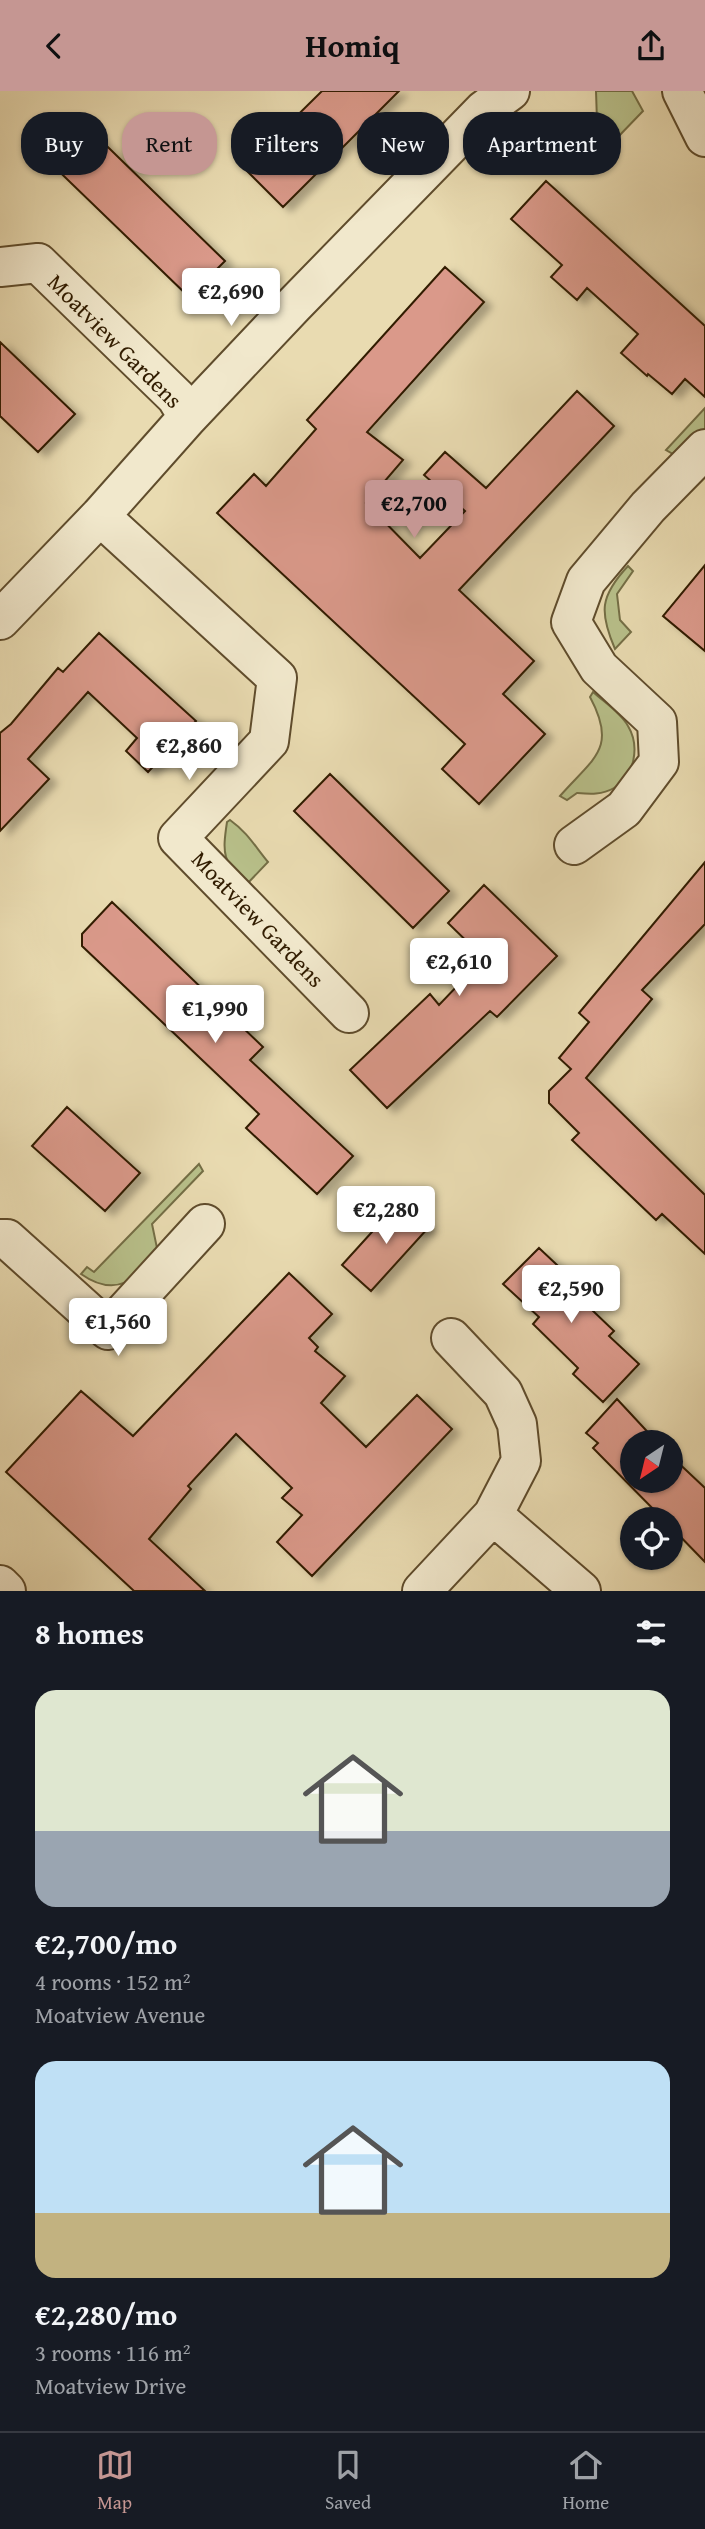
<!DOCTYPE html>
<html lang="en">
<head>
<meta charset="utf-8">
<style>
	body { margin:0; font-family:"Gentium Book Plus",serif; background:#20242c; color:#f1f3f6; height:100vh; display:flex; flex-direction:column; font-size:26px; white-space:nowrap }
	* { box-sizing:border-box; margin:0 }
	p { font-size:23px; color:#9ea1a6 }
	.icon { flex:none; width:38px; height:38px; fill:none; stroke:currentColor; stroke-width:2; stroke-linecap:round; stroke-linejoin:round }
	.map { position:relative; height:1500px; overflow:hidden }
	.drawer { display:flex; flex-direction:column; background:#171b24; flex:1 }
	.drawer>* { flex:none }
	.banner { position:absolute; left:21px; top:21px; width:663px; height:63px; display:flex; gap:14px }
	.needle { width:46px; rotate:215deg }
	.fabs { position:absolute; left:620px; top:1339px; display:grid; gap:14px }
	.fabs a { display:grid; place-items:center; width:63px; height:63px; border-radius:50%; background:#171b24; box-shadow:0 2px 5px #0004; font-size:35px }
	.price { position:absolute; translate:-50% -60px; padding:0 16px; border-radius:7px; background:#fff; color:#222; font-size:23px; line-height:46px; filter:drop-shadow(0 2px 4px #0008) }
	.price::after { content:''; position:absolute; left:50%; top:42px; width:21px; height:16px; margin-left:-10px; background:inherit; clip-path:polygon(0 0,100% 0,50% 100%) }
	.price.on { background:#c59692; color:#111 }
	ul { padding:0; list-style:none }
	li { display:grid; align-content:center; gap:14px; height:371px; padding:0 35px }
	li span { display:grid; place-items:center; height:217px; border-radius:21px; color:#555 }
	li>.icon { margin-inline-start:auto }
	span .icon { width:126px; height:126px; fill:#fffc; stroke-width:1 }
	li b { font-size:30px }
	h2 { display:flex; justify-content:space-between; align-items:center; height:84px; padding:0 35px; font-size:30px }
	.pill { padding:0 24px; border-radius:28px; background:#171b24; box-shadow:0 2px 5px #0004; font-size:24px; line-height:63px }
	.pill.on { background:#c59692; color:#111 }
	header { display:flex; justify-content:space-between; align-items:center; height:91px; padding:0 35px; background:#c59692; color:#111; font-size:32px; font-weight:600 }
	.tab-bar { display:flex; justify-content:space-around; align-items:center; height:98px; border-top:2px solid #363941; background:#171b24; font-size:19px; color:#9ea1a6 }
	.tab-bar a { display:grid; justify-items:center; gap:4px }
	.tab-bar .on { color:#c59692 }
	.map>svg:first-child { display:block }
	.green { fill:#b8c08a; stroke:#746e45; stroke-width:2 }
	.building { fill:#da998a; stroke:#311c00; stroke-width:2; filter:url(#shadow) }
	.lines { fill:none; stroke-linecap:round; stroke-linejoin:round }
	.street-casing { stroke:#5f4c2c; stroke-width:42 }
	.street { stroke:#f1e8cc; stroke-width:38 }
	.labels { text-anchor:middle; stroke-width:6; stroke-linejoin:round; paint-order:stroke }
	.street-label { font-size:23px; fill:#311c00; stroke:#f1e8cc }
</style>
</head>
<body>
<header><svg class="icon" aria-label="back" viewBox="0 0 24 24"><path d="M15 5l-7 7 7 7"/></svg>Homiq<svg class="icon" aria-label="share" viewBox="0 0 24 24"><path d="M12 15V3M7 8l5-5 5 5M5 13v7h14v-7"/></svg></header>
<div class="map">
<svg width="705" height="1500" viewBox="0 0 705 1500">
	<defs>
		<filter id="shadow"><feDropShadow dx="8" dy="4.5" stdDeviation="3.5" flood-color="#0004"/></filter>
	</defs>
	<rect width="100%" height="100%" fill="#e9dbb1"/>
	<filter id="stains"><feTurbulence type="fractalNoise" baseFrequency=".00286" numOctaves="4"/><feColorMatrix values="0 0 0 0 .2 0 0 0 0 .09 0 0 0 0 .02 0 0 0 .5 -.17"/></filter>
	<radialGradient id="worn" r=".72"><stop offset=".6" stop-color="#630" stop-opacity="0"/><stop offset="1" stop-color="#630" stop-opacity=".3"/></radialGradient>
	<!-- green -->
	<path class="green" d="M596,0H632L643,20L616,48L597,30Z
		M705,317V338L673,363L666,359Z
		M628,475L633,480L617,503L620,529L631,541L615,558C599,521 600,505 628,475Z
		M593,601C604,611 621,622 628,635C640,655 635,685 614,697C602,704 590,703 577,702L567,709L560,705C593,667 618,658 590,606Z
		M230,729C248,742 254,754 268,771L246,794C223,770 222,764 227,731Z
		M199,1073L203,1080L152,1133L157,1157C140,1190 115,1207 81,1183L87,1176L94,1181Z"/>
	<!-- building -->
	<path class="building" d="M322,0H399L283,116L244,77Z
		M77,26L225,170L189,206L41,63Z
		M546,90L705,235V306L685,288L672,303L648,283L647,285L621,262L638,243L587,197L577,209L551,186L562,174L511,128Z
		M445,176L484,211L367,341L403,369L366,412L420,467L465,420L424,384L445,361L486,397L577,300L614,335L459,499L534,570L503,603L545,643L479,713L442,678L465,653L217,422L254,383L266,395L316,338L307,329Z
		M0,251L75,323L38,361L0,325Z
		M705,474V560L663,525Z
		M99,542L196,630L148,681L126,660L137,647L88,601L28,668L49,688L0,740V642L11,633L58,577L63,581Z
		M330,683L449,800L413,837L294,720Z
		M705,771V833L642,899L652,908L586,987L705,1104V1163L662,1123L656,1129L572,1049L579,1042L549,1012V1000L571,978L559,967L589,931L579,922Z
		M484,794L557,865L497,926L490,920L387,1017L350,979L430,903L439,914L484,867L448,832Z
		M112,811L263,956L250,969L353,1065L317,1103L246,1037L259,1023L82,855V843Z
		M67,1016L140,1082L105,1120L32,1055Z
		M401,1109L429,1136L371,1200L342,1174Z
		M539,1157L574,1190L568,1196L614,1240L609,1245L639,1273L603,1311L573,1283L578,1277L533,1233L539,1226L503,1193Z
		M289,1182L332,1223L309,1247L318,1256L315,1260L345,1285L321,1312L366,1356L417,1304L452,1338L312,1485L277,1451L302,1424L282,1407L292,1397L236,1343L188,1395L191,1398L149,1448L205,1500H134L6,1381L81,1300L133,1345Z
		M617,1308L657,1351H632V1390H670V1364L705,1397V1471L670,1435V1428H663L593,1357L598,1352L586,1342Z"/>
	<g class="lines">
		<!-- street casing -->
		<g class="street-casing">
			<path id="street" d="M682,0L705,46
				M0,176L38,172L176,306L188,326
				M100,425L277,587L269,650L178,747L349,922
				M0,529L100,425L188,326L293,215L484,19L510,0
				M574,754L624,718L659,671L657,631L599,577L571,531L586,490L648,416L705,358
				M0,1148H7L108,1239L205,1133
				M493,1424L581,1500
				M0,1494L6,1500
				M422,1500L493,1424L521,1370L517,1333L503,1302L451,1247"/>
		</g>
		<!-- street -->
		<use href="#street" class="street"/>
	</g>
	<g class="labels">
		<!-- street labels -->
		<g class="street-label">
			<text transform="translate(115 250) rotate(45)" y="8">Moatview Gardens</text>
			<text transform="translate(258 828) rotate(46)" y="8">Moatview Gardens</text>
		</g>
	</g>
	<rect width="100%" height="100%" filter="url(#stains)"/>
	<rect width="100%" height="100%" fill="url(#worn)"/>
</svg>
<div class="fabs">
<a><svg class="needle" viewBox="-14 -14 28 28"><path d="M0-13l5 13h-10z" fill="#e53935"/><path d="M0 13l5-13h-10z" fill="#9ea1a6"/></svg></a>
<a><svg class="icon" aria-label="locate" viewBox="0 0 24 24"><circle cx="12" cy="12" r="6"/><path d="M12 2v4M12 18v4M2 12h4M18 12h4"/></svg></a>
</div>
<b class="price" style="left:231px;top:237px">€2,690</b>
<b class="price on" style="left:414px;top:449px">€2,700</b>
<b class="price" style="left:189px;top:691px">€2,860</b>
<b class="price" style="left:459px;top:907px">€2,610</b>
<b class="price" style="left:215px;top:954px">€1,990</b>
<b class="price" style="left:386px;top:1155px">€2,280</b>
<b class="price" style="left:571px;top:1234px">€2,590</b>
<b class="price" style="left:118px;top:1267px">€1,560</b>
<div class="banner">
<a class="pill">Buy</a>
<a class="pill on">Rent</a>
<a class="pill">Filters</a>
<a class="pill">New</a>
<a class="pill">Apartment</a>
</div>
</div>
<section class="drawer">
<h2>8 homes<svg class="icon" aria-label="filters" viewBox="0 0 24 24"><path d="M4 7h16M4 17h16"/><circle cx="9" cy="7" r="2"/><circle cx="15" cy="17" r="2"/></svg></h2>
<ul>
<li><span style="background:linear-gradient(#dfe7d0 65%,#9aa5b1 0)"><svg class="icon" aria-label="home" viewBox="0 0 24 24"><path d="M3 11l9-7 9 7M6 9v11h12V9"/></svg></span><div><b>€2,700/mo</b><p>4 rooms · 152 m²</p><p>Moatview Avenue</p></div></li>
<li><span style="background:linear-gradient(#bfe0f5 70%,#c2b280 0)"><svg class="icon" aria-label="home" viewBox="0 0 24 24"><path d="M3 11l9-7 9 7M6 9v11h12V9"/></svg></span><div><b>€2,280/mo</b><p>3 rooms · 116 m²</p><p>Moatview Drive</p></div></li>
</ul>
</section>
<nav class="tab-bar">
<a class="on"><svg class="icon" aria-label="map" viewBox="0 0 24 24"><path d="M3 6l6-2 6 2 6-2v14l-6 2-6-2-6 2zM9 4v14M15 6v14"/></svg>Map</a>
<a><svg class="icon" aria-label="saved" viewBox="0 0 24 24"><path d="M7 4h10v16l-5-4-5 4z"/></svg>Saved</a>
<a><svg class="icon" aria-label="home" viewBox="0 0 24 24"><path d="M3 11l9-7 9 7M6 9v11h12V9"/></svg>Home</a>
</nav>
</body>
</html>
